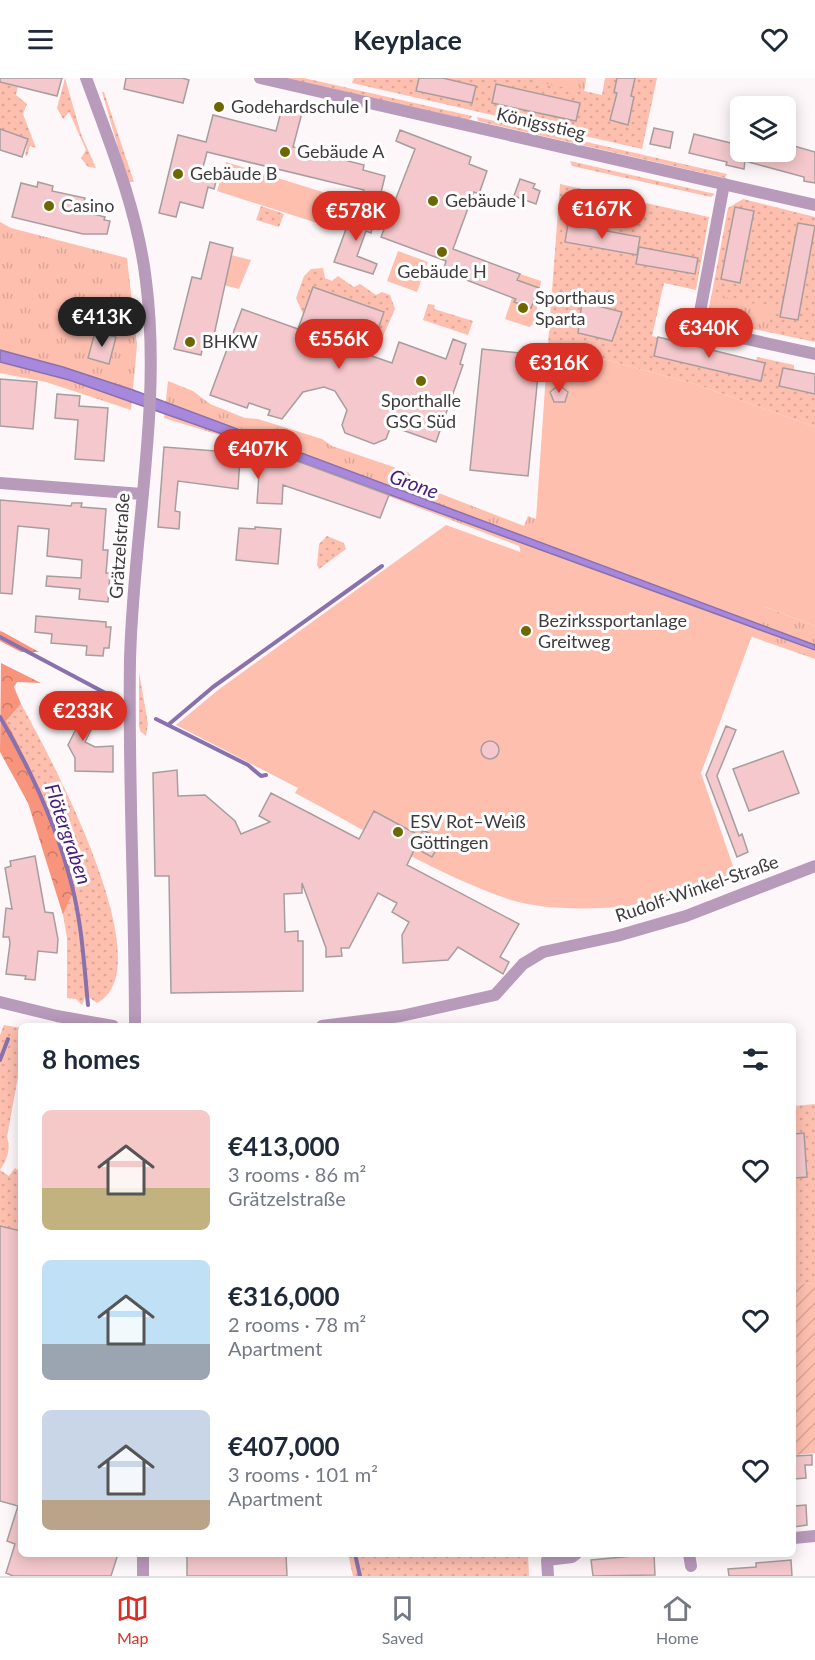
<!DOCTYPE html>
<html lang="en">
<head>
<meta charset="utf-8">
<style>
	body { margin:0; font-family:Lato,sans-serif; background:#f6f6f7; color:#1f2937; height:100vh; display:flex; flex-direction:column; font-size:22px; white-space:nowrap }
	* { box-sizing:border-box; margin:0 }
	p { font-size:20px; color:#747a83 }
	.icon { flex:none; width:33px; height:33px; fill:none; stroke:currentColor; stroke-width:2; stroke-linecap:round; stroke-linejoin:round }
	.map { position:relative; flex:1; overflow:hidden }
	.sheet { position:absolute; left:18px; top:945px; width:778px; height:534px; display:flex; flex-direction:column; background:#fff; border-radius:9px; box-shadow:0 3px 15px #0003 }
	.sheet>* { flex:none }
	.buttons { position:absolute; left:730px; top:18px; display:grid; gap:12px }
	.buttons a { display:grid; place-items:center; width:66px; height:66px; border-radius:9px; background:#fff; box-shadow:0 3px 15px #0003; font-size:30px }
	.price { position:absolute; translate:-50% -51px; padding:0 14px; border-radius:21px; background:#d93025; color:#fff; font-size:20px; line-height:39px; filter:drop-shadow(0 2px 3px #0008) }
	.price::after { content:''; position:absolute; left:50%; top:36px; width:18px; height:14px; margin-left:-9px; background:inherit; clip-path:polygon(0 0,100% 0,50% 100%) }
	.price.on { background:#222; color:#fff }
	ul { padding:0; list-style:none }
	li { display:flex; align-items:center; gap:18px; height:150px; padding:0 24px }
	li span { display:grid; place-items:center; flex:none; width:168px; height:120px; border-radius:9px; color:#555 }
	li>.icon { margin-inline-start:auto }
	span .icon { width:72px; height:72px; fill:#fffc; stroke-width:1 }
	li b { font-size:26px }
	h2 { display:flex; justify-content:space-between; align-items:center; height:72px; padding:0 24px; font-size:26px }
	header { display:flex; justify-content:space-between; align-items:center; height:78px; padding:0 24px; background:#fff; font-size:27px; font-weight:700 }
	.tab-bar { display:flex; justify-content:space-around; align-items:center; height:84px; border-top:2px solid #e0e1e3; background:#fff; font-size:16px; color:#747a83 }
	.tab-bar a { display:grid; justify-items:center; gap:3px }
	.tab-bar .on { color:#d93025 }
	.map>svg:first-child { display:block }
	.grass { fill:url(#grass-dots) }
	.forest { fill:url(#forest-crowns) }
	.park { fill:url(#park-tufts) }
	.garden { fill:url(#garden-furrows) }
	.pitch { fill:#febfaf }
	.water { fill:#a788dd; stroke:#8871ad; stroke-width:1.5 }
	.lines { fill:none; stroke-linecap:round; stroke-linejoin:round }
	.stream { stroke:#8871ad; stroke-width:4 }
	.building { fill:#f4c8cc; stroke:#a89d9e; stroke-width:1.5 }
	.minor { stroke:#b89aba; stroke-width:12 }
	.poi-dot { fill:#6d6700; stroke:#fff; stroke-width:2 }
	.labels { text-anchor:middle; stroke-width:6; stroke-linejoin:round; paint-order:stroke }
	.poi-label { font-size:18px; fill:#403b3d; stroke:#fff; text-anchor:start }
	.street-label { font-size:18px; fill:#403b3d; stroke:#fff }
	.water-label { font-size:20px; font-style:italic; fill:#49197d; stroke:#fff }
</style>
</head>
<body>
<header><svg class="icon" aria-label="menu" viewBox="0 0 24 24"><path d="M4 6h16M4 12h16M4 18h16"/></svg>Keyplace<svg class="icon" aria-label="heart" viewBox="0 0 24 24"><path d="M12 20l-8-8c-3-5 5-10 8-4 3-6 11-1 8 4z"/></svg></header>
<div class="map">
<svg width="815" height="1498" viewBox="0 0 815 1498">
	<defs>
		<pattern id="grass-dots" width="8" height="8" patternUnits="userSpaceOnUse" patternTransform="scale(1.5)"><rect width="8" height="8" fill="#febfaf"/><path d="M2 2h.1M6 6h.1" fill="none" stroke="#dba597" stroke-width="1.8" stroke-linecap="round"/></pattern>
		<pattern id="forest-crowns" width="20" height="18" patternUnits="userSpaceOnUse" patternTransform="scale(1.5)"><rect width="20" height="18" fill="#f8947c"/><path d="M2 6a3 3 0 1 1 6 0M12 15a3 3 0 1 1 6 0" fill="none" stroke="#ca7a67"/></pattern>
		<pattern id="park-tufts" width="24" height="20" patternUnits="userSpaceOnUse" patternTransform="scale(1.5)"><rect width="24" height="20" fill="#febfaf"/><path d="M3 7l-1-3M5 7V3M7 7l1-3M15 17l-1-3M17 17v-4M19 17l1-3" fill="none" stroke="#dba597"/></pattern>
		<pattern id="garden-furrows" width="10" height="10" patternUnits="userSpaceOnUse" patternTransform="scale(1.5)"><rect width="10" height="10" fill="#febfaf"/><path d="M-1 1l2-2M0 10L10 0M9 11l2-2" fill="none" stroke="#dba597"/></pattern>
	</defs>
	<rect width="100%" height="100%" fill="#fef7fa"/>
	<!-- grass -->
	<path class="grass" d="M65,0L81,56L96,90L88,89L81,80L86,72L69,34L63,41L57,30Z
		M284,0H304L472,38L469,42Z
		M354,0H586L584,13L602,17L605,0H657L642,71L352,5Z
		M0,4L18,9L16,17L27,26L23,36L36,70L30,68L27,78L25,77L28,61L0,51Z
		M102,14H104L134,104H128Z
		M477,39L727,96L725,100L478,43Z
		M570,83L715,116L711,119L572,88Z
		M560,106L709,139L696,212L664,205L652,258L756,283L757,279L794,287V292L815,296V349L695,306L548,266Z
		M743,121L815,139V264L707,241L728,130Z
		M261,128L284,136L279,149L256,142Z
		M323,190L325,200L332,203L338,198L354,209L360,206L376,217L382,214L390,217L395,231L381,263L374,261L384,234L313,209L303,236L296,220L304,198L311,191Z
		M428,226L435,227L434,231L473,243L468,257L423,242Z
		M327,458L344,465L346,471L319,491L317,487L319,466Z
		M139,594L148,646L146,658L140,653L139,648Z
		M21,626C48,674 165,891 97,925L86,917L82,927L76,921L67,920V860L63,837L75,810L6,643Z
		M4,947L21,950V982L7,1059C11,1071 7,1082 0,1092L9,1098L15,1090L21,1094V1153L0,1148V957Z
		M815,1026V1205L794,1207V1028Z
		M348,1476H528L529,1498H353Z"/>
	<!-- forest -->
	<path class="forest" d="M0,553L3,554L39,574H21L0,563Z
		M1,585L41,605L17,604L14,609L21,626L6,643C35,697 58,751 75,810L63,837L28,725L0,674Z"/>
	<!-- park -->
	<path class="park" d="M542,0H586L584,13L540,5Z
		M0,144L11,150L127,180L137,268L131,332L46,304L0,295Z
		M712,216L773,230L767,253L707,241Z
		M168,303L193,313L210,326L245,340L258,341L322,361L332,368L408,394L418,407L524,448L528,438L815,548V581L533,482L521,474L519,468L262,370L164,340Z"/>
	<!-- garden -->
	<path class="garden" d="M815,1205V1375L794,1377V1207Z"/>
	<!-- pitch -->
	<path class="pitch" d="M226,84L326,115L317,145L217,113Z
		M398,173L428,184L417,214L387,203Z
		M231,177L251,182L239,211L223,207Z
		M520,196L541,203L535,245L529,249L505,241Z
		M548,266L695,306L815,349V548L763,528L701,695L736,797C713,806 690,815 667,821C626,832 548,835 508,821C433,795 365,752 295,715L298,710L176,647L218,612L446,447L520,474L523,457L536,441Z"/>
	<!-- water -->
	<path class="water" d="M0,272L63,289L133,312L815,567V572L262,370L69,302L0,284Z"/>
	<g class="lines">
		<!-- stream -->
		<path class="stream" d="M0,559L111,618
			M0,639C31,692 57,748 72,808C82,847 84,887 88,927
			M156,641L168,647L213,609L382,488
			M168,647L248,687L261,698L266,697
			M0,982L8,961
			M355,1476L360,1498"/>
	</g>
	<!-- building -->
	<path class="building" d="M0,0H62L57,18L0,4Z
		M126,0H182L189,2L183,25L124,11Z
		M419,0H443L476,8L472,25L416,13Z
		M617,0H635L631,18L634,19L628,47L610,42L617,15L614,14Z
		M496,6L580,25L576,43L492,25Z
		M283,26L303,31L293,69L364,87L363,92L385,98L380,119L363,114L364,112L207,74L201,97L217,100L214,111L208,109L203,130L180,124L176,139L159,135L178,57L206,64L213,37L276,53Z
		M654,50L673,54L670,70L650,66Z
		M0,51L28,61L22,79L0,72Z
		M400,52L471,79L469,86L487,93L479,116L474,114L453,171L520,196L517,202L539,210L531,230L514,224L516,221L443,193L446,183L381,159L415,71L396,63Z
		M694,56L731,65L732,59L741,61V74H786L787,66L815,74V105L804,103V99L745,83L744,91L726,87L727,84L689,75Z
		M520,101L535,106L533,110L540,113L536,126L514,118Z
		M38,104L53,108L52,113L85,120L82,133L105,139L104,142L110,143L107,156H83L12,139L21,105L37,109Z
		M354,129L375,137L371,155L366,153L357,178L377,186L373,196L334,184Z
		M735,129L754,133L740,205L721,201Z
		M798,145L815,148L798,242L780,239Z
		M568,146L640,159L637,177L565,164Z
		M210,164L233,170L214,257L206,255L201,277L174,271L192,199L201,201Z
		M639,169L698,180L695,196L636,186Z
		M313,209L384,234L369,277L392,285L399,264L446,281L453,261L466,266L460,286L463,287L436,364L391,348L386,361L374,366L345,355L342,347L347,332L335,313L324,309L303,314L282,341L268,337L270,332L249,325L247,330L210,317L242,231L298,251Z
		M582,224L622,234L612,263L578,255Z
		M95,254L116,259L109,286L88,280Z
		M658,259L765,285L761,303L654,278Z
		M482,271L540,277L528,398L470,392Z
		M550,273L585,280L582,291L549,283Z
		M783,290L815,296V316L779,308Z
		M0,301L37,304L33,351L0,348Z
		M559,307L568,314L565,324H554L550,314Z
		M57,316L80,318L79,328L108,330L104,383L75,381L78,342L55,340Z
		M233,368L262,370L389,417L380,440L283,407L282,426L257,425L260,381L240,380L238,411L178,403L175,433L180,434L179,451L158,449L164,369L216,373H232Z
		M0,422L71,428L72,425H82L81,429L106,431L103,472H108L106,495H110L108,524L79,521L80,511L46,508L47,498L81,500L82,482L47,478L49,451L18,448L12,516L0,515Z
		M255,449L281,451L278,486L236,482L239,450L255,451Z
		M36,538L106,544V549H111L109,570H104L103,578L86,577L87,568L51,565L52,556L35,554Z
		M50,623L94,646L85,664L95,669L113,668V694L75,693V680L68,667L76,651L44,635Z
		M726,648L736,652L717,698L739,758L742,756L748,774L737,779L706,697Z
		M481 672a9 9 0 1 1 18 0a9 9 0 1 1-18 0Z
		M783,673L799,715L749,733L733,691Z
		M177,692L178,718L205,717L235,743L241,756L270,744L259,738L271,715L359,761L374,733L420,758L423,752L431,756L427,763L438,769L432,779L415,770L407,787L519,846L500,879L509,884L503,896L458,869L448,882L403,885L402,857L409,844L392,834L397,825L378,815L349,870H341L342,878L326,879V870L302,805V815L284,816L285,854L298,853V863H303V913L171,915L169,798H155L153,695Z
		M35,778L45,834L53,835L58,861L57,875L38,873L35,902L25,901L26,898L6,896L10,865L9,859H3L6,830L12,831L5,790L11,788L10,783Z
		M804,1055L807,1099L794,1100V1056Z
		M0,1148L21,1153V1476H118L111,1498H13L6,1495L15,1466L7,1463L18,1428L0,1423Z
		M812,1377V1387H805L806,1400L794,1401L795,1378Z
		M806,1427L807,1447L794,1449V1428Z
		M187,1476H286L287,1498H187Z
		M654,1476L655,1497L593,1498L591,1482Z
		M791,1482L792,1498H729L728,1491L756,1489V1485Z"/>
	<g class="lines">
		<!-- minor -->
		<path class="minor" d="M86,0C110,65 138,134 146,203C162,329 133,456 130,582C128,704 135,826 135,948
			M260,0L815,127
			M724,106L697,250L815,276
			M0,405L142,416
			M0,924L57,938L113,948
			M322,948L401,938L495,917L523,886L543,874L617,858L686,838L815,788
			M794,1460L815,1458
			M143,1476V1498
			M689,1476L691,1488
			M548,1498L547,1482L572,1479L576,1476"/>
	</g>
	<!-- markers -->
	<g class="poi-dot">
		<circle cx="219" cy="29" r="6"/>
		<circle cx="285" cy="74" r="6"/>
		<circle cx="178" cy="96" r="6"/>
		<circle cx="433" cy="123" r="6"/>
		<circle cx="49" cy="128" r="6"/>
		<circle cx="442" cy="174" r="6"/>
		<circle cx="523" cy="230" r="6"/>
		<circle cx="190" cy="264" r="6"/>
		<circle cx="421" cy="303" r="6"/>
		<circle cx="526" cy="553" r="6"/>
		<circle cx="398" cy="754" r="6"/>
	</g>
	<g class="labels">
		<!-- poi labels -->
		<g class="poi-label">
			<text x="231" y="35">Godehardschule I</text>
			<text x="297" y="80">Gebäude A</text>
			<text x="190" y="102">Gebäude B</text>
			<text x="445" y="129">Gebäude I</text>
			<text x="61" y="134">Casino</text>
			<text x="442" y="200" text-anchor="middle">Gebäude H</text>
			<text x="535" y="226">Sporthaus<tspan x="535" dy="21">Sparta</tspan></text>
			<text x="202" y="270">BHKW</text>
			<text x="421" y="329" text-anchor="middle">Sporthalle<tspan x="421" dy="21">GSG Süd</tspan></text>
			<text x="538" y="549">Bezirkssportanlage<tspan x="538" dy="21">Greitweg</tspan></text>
			<text x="410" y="750">ESV Rot–Weìß<tspan x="410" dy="21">Göttingen</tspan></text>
		</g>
		<!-- street labels -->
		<g class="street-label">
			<text transform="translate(541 46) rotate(13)" y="6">Königsstieg</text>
			<text transform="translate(120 468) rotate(-86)" y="6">Grätzelstraße</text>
			<text transform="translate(697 811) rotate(-19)" y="6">Rudolf-Winkel-Straße</text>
		</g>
		<!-- water labels -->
		<g class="water-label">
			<text transform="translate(414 406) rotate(20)" y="7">Grone</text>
			<text transform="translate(68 756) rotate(71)" y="7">Flötergraben</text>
		</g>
	</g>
</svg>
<div class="buttons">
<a><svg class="icon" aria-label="layers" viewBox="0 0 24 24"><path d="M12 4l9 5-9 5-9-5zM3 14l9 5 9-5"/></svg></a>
</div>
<b class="price" style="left:602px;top:162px">€167K</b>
<b class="price" style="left:356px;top:164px">€578K</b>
<b class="price on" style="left:102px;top:270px">€413K</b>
<b class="price" style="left:709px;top:281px">€340K</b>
<b class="price" style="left:339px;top:292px">€556K</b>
<b class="price" style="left:559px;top:316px">€316K</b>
<b class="price" style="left:258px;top:402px">€407K</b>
<b class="price" style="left:83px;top:664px">€233K</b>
<section class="sheet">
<h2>8 homes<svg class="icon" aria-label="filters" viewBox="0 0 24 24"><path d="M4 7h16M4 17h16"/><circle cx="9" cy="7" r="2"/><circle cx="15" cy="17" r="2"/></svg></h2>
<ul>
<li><span style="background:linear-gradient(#f6c9c9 65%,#c2b280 0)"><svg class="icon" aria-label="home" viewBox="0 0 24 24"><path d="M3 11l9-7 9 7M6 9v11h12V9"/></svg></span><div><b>€413,000</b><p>3 rooms · 86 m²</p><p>Grätzelstraße</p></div><svg class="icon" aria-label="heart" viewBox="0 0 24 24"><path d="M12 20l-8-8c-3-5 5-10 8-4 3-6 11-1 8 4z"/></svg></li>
<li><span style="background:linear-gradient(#bfe0f5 70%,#9aa5b1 0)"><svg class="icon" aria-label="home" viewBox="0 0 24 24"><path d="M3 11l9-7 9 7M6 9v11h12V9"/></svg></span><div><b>€316,000</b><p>2 rooms · 78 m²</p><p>Apartment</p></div><svg class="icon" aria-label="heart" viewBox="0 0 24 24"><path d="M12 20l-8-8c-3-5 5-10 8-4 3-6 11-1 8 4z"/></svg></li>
<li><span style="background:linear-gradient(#c9d6e8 75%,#b9a48a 0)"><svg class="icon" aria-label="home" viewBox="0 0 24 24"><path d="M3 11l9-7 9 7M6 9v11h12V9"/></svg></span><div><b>€407,000</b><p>3 rooms · 101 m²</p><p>Apartment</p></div><svg class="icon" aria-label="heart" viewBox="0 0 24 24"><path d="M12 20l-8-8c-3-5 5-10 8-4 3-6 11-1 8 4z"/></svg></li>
</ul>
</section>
</div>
<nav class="tab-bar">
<a class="on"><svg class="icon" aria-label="map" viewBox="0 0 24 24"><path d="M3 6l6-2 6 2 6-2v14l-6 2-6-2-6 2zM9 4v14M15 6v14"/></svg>Map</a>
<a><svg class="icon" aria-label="saved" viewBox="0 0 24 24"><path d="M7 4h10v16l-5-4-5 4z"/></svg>Saved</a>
<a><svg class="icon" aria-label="home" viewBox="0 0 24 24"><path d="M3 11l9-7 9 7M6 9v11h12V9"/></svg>Home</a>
</nav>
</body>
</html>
